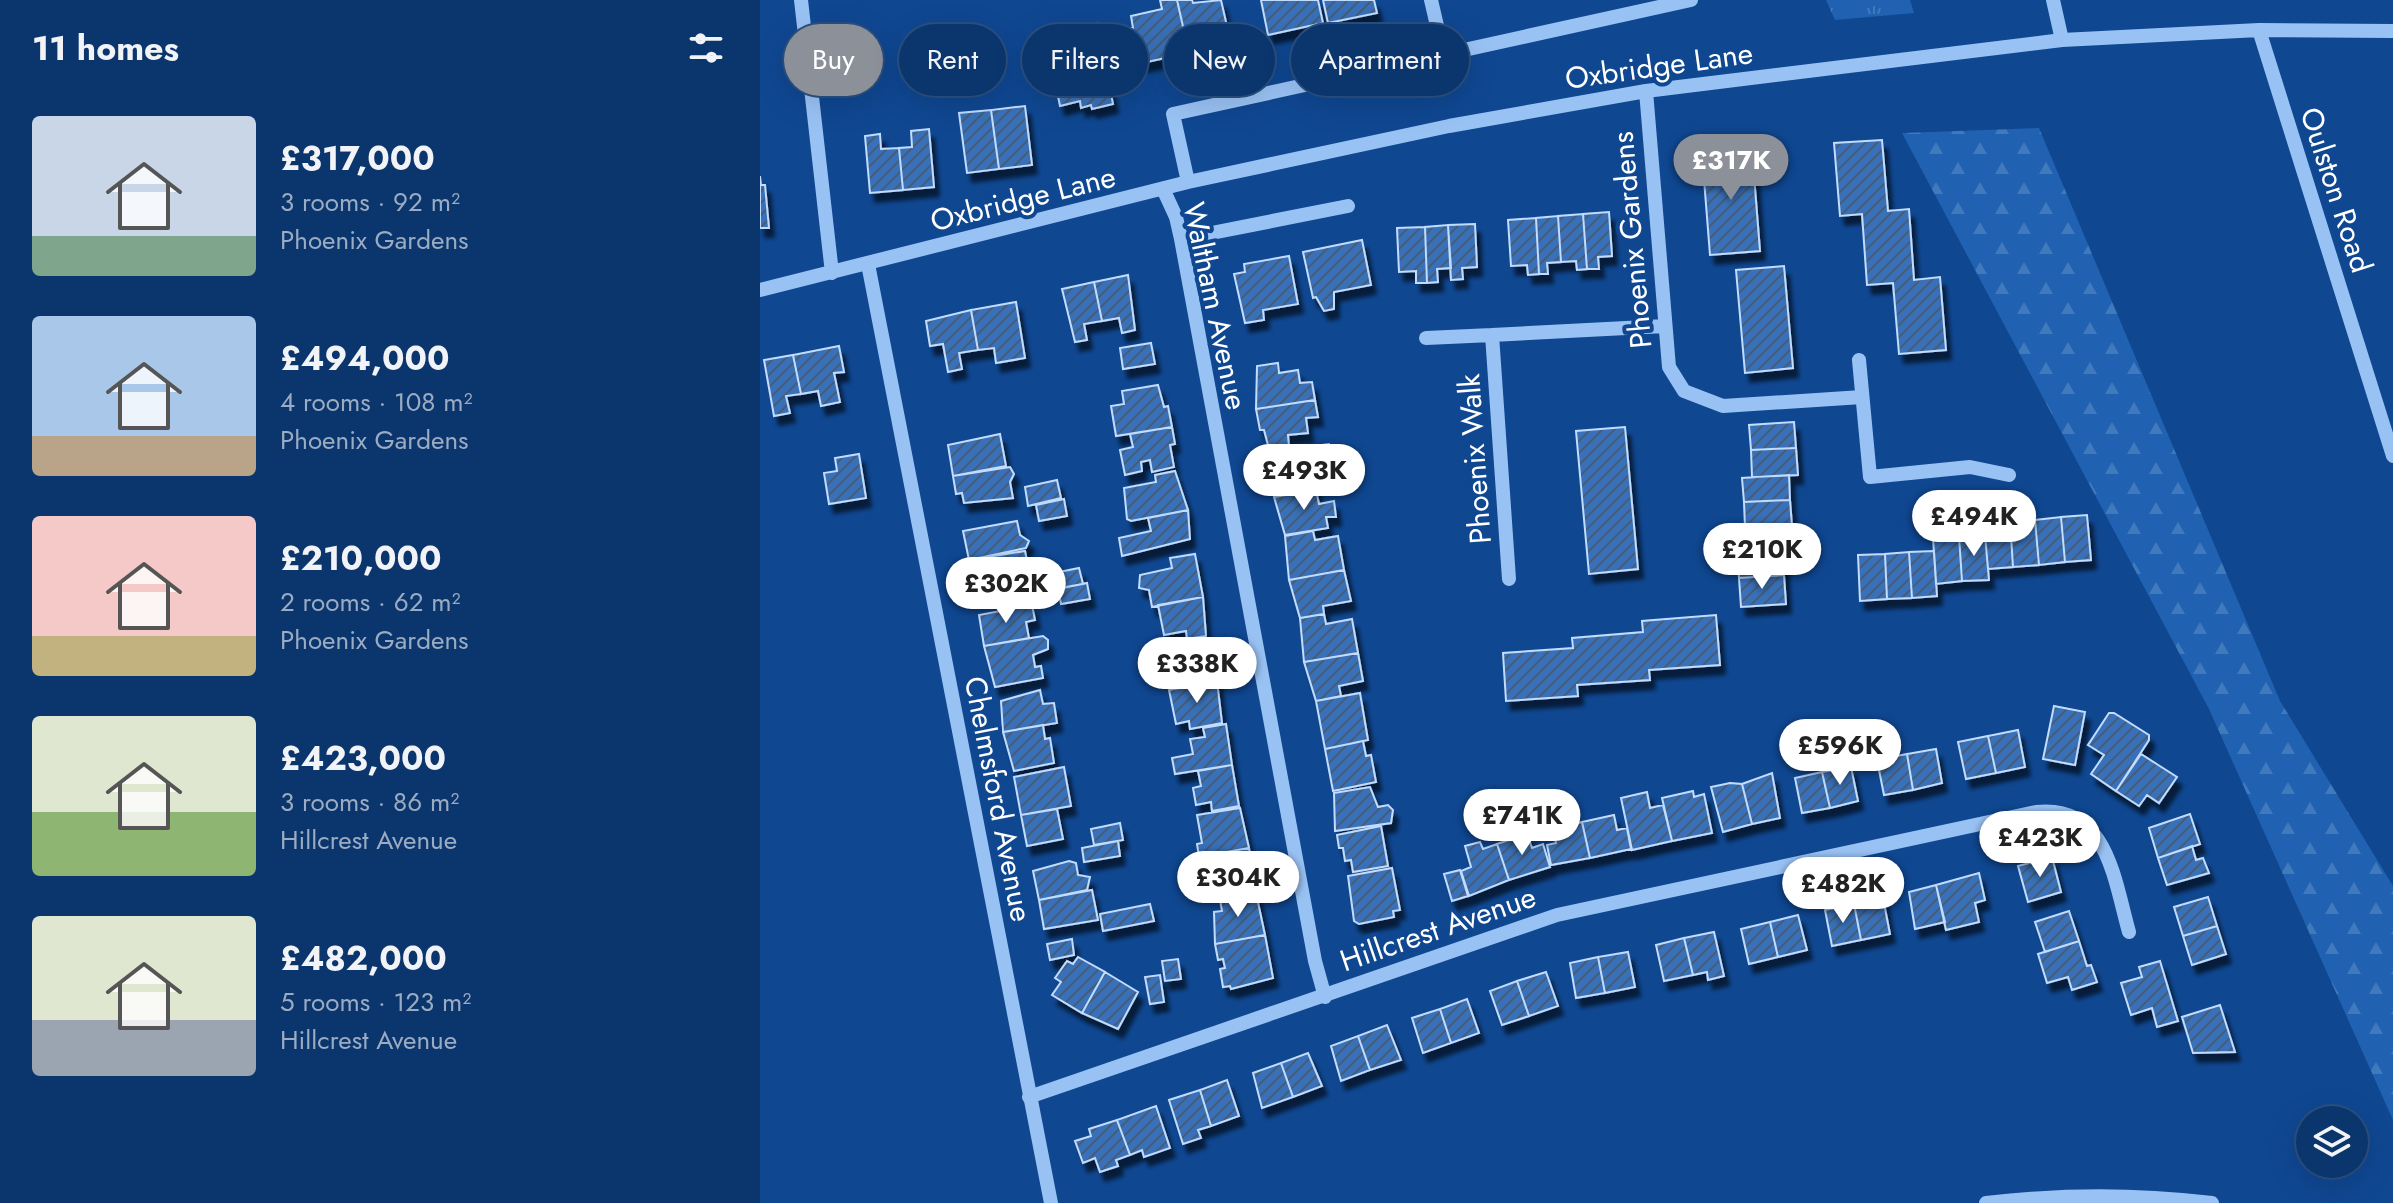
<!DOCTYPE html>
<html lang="en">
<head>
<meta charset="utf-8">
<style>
	body { margin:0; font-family:Jost,sans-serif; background:#143d72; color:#f1f3f6; height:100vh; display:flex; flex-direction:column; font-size:30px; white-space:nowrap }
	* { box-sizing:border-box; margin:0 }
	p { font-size:26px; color:#9aabc2 }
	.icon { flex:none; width:44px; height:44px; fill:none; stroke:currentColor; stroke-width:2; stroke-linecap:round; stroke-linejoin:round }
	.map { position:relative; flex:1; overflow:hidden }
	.drawer { display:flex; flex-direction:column; background:#0b356d; width:760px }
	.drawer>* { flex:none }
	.hud { position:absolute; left:24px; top:24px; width:760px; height:72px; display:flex; gap:16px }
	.buttons { position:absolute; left:1536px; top:1106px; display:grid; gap:16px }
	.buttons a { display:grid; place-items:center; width:72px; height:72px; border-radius:50%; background:#0b356d; box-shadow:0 8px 32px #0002,0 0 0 2px #2b5080; font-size:40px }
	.price { position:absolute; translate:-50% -68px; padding:0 18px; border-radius:28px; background:#fff; color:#222; font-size:26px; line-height:52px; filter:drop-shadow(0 2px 4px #0008) }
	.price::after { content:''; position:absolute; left:50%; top:48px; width:24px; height:18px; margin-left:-12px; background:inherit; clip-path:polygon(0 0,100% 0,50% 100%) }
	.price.on { background:#8c9099; color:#fff }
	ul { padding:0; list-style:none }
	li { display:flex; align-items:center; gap:24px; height:200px; padding:0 32px }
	li span { display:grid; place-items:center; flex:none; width:224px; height:160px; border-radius:8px; color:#555 }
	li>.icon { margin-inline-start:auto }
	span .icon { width:96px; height:96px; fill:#fffc; stroke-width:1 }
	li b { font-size:34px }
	h2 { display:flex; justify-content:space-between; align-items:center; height:96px; padding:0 32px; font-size:34px }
	.chip { padding:0 28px; border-radius:36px; background:#0b356d; box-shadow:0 8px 32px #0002,0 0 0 2px #2b5080; font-size:28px; line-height:72px }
	.chip.on { background:#8c9099; color:#fff }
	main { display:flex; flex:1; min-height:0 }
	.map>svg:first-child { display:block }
	.grass { fill:url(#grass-tufts) }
	.forest { fill:url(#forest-firs) }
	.building { fill:url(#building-hatch); stroke:#c1dcfe; stroke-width:2; filter:url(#shadow) }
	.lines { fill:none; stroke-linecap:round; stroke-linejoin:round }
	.minor { stroke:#99c2f4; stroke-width:14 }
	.labels { text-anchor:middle; stroke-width:8; stroke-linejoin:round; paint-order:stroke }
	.street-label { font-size:30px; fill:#fff; stroke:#0f4791 }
</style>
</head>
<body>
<main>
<section class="drawer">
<h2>11 homes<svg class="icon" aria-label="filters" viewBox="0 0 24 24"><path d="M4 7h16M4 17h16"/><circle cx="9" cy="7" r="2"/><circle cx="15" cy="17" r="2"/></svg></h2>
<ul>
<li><span style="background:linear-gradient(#c9d6e8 75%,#7fa58c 0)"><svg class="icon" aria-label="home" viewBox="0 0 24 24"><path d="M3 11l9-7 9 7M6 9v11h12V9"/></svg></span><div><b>£317,000</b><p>3 rooms · 92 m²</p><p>Phoenix Gardens</p></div></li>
<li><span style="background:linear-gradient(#a9c7e8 75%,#b9a48a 0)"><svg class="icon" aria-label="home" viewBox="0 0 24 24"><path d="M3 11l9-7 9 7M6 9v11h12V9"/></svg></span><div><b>£494,000</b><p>4 rooms · 108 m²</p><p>Phoenix Gardens</p></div></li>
<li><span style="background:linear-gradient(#f6c9c9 75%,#c2b280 0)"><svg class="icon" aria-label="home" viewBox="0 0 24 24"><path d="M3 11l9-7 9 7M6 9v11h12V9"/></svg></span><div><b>£210,000</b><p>2 rooms · 62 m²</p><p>Phoenix Gardens</p></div></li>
<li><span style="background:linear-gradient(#dfe7d0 60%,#8fb573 0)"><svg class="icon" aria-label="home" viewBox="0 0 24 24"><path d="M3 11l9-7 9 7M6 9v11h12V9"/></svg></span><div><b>£423,000</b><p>3 rooms · 86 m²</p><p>Hillcrest Avenue</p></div></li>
<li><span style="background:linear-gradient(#dfe7d0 65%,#9aa5b1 0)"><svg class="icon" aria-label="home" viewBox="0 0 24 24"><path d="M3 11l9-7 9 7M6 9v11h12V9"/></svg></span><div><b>£482,000</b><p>5 rooms · 123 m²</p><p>Hillcrest Avenue</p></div></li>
</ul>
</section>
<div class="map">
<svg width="1633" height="1203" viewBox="0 0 1633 1203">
	<defs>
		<pattern id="grass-tufts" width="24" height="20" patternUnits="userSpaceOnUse" patternTransform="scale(2)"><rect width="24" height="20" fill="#2061b1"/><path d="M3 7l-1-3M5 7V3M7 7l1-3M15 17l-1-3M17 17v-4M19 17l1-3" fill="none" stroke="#4179bd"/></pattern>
		<pattern id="forest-firs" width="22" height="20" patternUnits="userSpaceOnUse" patternTransform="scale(2)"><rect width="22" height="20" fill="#2061b1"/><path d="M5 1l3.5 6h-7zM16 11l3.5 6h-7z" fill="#4179bd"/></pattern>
		<pattern id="building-hatch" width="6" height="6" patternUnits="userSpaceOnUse" patternTransform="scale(2)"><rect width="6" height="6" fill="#3771ba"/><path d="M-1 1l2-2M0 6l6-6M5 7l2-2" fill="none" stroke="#435d7e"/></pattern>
		<filter id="shadow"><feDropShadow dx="5" dy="9" stdDeviation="2" flood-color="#0009"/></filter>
	</defs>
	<rect width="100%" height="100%" fill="#0f4791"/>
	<!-- grass -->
	<path class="grass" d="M1066,0H1150L1154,13L1075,20Z"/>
	<!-- forest -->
	<path class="forest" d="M1279,128L1520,701L1633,886V1120L1449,709L1142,133Z"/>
	<!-- building -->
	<path class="building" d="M400,0H417L429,53L382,63L379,51L360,55L354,32L373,28L371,16L402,9Z
		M417,0H432L433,3L461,0L471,44L429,53Z
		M501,0H558L563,23L508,35Z
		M563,0H614L617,13L568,23Z
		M337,23L353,104L332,109L331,105L321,108L320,101L300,106L291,62L307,59L301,30Z
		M265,106L272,165L239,169L231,110Z
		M231,110L239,169L207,173L199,113Z
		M169,129L174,187L143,190L139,148L152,147L151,131Z
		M120,134L121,149L139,148L143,190L110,193L105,136Z
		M1122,140L1128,211L1149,209L1154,280L1180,277L1186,350L1139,354L1133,283L1107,285L1102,214L1080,216L1074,143Z
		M992,150L1000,251L950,255L942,154Z
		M0,176L1,185H5L9,228H0Z
		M849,212L852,256L838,257L839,269H827L823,214Z
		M823,214L827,269L817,270L816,261L801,262L798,216Z
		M798,216L801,262L787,263L788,274H779L776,218Z
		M776,218L779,274L768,275L767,265L751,266L748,220Z
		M715,224L717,267L702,268L703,279L691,280L688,225Z
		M688,225L691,268L677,269L678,282L667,283L665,227Z
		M665,227L667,283H656V271L639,272L637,228Z
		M602,240L611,285L574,292V309L564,311L556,297L553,298L543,252Z
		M529,256L538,304L503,310L504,320L485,323L474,274L485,272L484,264Z
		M1024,266L1033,368L985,373L976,270Z
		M368,275L375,330L362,333L359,318L342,321L334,282Z
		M334,282L342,321L324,324L327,340L315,342L302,289Z
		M256,302L265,358L236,363L234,348L218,350L211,310Z
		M211,310L218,350L199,353L202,369L188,372L183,344L170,346L166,321Z
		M391,343L395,364L363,369L360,348Z
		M79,346L84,372L74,373L80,402L61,406L58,391L41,394L33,355Z
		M33,355L41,394L26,396L30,413L14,416L4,360Z
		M518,363L519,373L538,370L540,383L552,382L555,400L496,409L497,366Z
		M398,385L404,407L408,406L412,427L356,436L351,406L364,404L362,391Z
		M555,400L558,417L546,418L548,433L528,435L529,447L509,449L504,430H500L496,409Z
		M1034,422L1036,448L991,450L989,425Z
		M412,427L415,444L410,445L414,467L392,472L390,460L381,462L382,471L365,475L360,450L373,447L370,434Z
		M865,427L878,569L829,574L816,431Z
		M240,434L246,466L193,476L188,445Z
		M569,444L571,455L564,456L567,476L554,478L556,490L514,497L513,465L546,461L544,447Z
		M1036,448L1038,475L992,477L991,450Z
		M99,454L106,498L69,504L64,473L77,471L75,458Z
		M250,467L254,474L250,482L253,498L204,503L202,493L196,494L193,476Z
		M415,471L428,510L371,521L367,519L364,488L396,482L395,475Z
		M1029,475L1030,500L984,502L982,478Z
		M297,480L301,498L268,506L265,487Z
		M556,490L559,504L574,501L576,517H566L568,528L525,535L514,497Z
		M304,499L307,516L279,521L276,505Z
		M1030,500L1032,526L985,528L984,502Z
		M428,510L430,539L362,556L359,538L391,531L388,518Z
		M1327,515L1331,560L1305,562L1301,517Z
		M1301,517L1305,562L1279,565L1275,520Z
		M1275,520L1279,565L1253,567L1250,521Z
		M257,521L260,535L269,541L266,548L209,560L203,531Z
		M1250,521L1253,567L1228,569L1224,523Z
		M1021,526L1023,550L977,552L975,528Z
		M553,531L555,540L578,536L584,570L529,580L525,536Z
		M1225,535L1229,580L1202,581L1199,536Z
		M1199,536L1202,581L1176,584L1173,538Z
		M1023,550L1024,575L979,578L977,552Z
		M265,551L271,580L214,590L209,560Z
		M1174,551L1177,596L1152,598L1149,552Z
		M1149,552L1152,598L1127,599L1125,554Z
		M435,554L443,597L392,607L389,590L379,588L380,575L412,568L410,558Z
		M1125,554L1127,599L1100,601L1098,555Z
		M319,568L323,584L282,591L279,576Z
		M584,570L591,601L563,606L564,614L540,618L529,580Z
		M1024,575L1026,604L981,607L979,578Z
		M327,583L330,599L301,604L298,589Z
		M443,597L446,636L427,639L426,631L404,635L398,605Z
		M272,605L275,620L266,622L269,638L224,646L219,615Z
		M564,614L566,624L592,619L598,653L544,662L540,618Z
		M956,615L960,665L889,670L890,680L817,685L818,696L746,701L743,653L813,648L812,638L883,632L882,621Z
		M283,636L288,640V649L273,655L275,667L281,666L283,678L235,687L224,646Z
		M459,650L461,663L454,664L457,681L425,687L416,655Z
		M598,653L603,681L579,686L581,696L556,701L544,662Z
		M457,681L462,723L430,729L429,721L416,724L409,690Z
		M280,690L283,704L294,703L297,723L243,732L241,701Z
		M600,693L608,740L565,749L556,701Z
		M1294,706L1325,712L1315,765L1283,759Z
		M1349,713H1354L1389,735V740L1356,791L1331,774L1344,755L1328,745Z
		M466,724L472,765L415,774L412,758L433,754L430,739L445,737L443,728Z
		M283,725L285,739L290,738L294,763L254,771L243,732Z
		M1258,730L1265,767L1236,773L1228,736Z
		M1228,736L1236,773L1206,779L1198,742Z
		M603,741L606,756L611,755L616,782L573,791L565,749Z
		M1176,749L1182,783L1153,790L1147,754Z
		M1147,754L1153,790L1124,795L1117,760Z
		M1381,754L1417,777L1399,803L1387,795L1379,806L1356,791Z
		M472,765L479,806L452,811L451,802L436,805L433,788L441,786L438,771Z
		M304,767L311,806L261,815L254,777Z
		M1091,767L1098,801L1070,808L1062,772Z
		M1062,772L1070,808L1042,813L1035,778Z
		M1012,773L1020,818L992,824L982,784Z
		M970,783L982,784L992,824L963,832L951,787Z
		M610,787L618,807L628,805L633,810L631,823L575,831L574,793Z
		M933,791L934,797L944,794L952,833L912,841L902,798Z
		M887,792L890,808L903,805L912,841L872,850L861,798Z
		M480,808L489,848L439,857L437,844L442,843L437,815Z
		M297,809L303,839L267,846L261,815Z
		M1430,814L1440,844L1398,858L1389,828Z
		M854,815L857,830L867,828L871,849L830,858L822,822Z
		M822,822L830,858L791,865L787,845L796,843L793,829Z
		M360,823L363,840L334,845L331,829Z
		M621,826L628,866L593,872L591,860L585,861L583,848H579L577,835Z
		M767,834L772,848L783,844L790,867L749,880L737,844Z
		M358,841L360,856L324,862L322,848Z
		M720,842L723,849L737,844L749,880L709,896L701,871L711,867L705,846Z
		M1432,846L1436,860L1443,858L1449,873L1407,885L1398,858Z
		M489,848L494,879L439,889L434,886L432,877L442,871L439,857Z
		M1292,857L1301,892L1268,902L1258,866Z
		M309,861L316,863L318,875L330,877L327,890L279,900L273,871Z
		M632,868L640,910L633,911L634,917L599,924L594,921L588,876Z
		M700,870L708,896L692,901L684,874Z
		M1219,873L1225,900L1215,903L1219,922L1186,930L1176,885Z
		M1176,885L1185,922L1155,929L1149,892Z
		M332,890L338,920L284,929L279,900Z
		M496,893L505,935L455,944L454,912L462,911L460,900Z
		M1448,897L1457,926L1423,936L1414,907Z
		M1123,898L1130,934L1101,940L1094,904Z
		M390,904L394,921L343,931L340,914Z
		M1094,904L1101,940L1072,946L1065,910Z
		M1309,911L1319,941L1285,952L1275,922Z
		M1038,915L1047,950L1018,957L1010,922Z
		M1010,922L1018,957L989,964L981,929Z
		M1457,926L1466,954L1432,965L1423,936Z
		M954,932L964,976L948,980L947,972L933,975L924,938Z
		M505,935L513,978L471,989L470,986L463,987L460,969L465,968L463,959L458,960L455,944Z
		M924,938L933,975L904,981L896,945Z
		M312,939L314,955L290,960L287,944Z
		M1319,941L1327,966L1331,965L1337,982L1312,990L1308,977L1287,983L1278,954Z
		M868,952L875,987L845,993L838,957Z
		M318,957L345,972L322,1013L292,995L301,982L295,978L307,961L313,964Z
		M838,957L845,993L816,998L810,963Z
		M418,959L421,979L405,981L402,961Z
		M1400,961L1418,1021L1397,1027L1392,1008L1371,1015L1361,983L1382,977L1379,967Z
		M345,972L378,992L358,1029L322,1013Z
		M786,972L798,1006L769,1016L757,981Z
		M400,975L404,1002L390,1004L385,977Z
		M757,981L769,1016L742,1025L730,991Z
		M707,999L719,1033L691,1043L680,1009Z
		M1460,1005L1475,1052L1433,1053L1422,1017Z
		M680,1009L691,1043L663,1053L652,1018Z
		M627,1025L641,1060L610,1070L598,1036Z
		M598,1036L610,1070L581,1081L571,1046Z
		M548,1053L562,1086L533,1097L521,1063Z
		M521,1063L533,1097L502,1108L493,1073Z
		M467,1080L479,1116L451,1126L440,1090Z
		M440,1090L451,1126L438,1130L441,1138L423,1144L409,1100Z
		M396,1106L410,1148L384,1157L382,1150L370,1155L357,1120Z
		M357,1120L370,1155L356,1160L358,1166L340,1172L335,1158L323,1163L315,1141L331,1136L329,1129Z"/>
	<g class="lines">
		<!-- minor -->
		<path class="minor" d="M41,0L72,273
			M671,0L684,56
			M1293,0L1302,40
			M1499,30L1633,456
			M886,91L909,367L924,391L963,406L1102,397
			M428,182L413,114L931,0
			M404,191L416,217L421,239L555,961L565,997
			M421,239L588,206
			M108,264L291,1203
			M0,290L428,182L689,126L886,91L1302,40L1499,30L1633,31
			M666,338L732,335
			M1099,360L1110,477L1210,467L1249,475
			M749,579L732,335L905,326
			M269,1097L797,915L1276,812C1347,804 1354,879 1369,932
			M1226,1203C1305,1194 1374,1194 1452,1203"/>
	</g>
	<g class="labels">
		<!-- street labels -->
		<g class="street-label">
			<text transform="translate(899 66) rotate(-8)" y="10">Oxbridge Lane</text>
			<text transform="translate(1576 190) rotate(72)" y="10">Oulston Road</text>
			<text transform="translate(263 199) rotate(-14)" y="10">Oxbridge Lane</text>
			<text transform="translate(872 240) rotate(-95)" y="10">Phoenix Gardens</text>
			<text transform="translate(455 306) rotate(78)" y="10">Waltham Avenue</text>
			<text transform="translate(715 459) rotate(-94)" y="10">Phoenix Walk</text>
			<text transform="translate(238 799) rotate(79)" y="10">Chelmsford Avenue</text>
			<text transform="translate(678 929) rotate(-19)" y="10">Hillcrest Avenue</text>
		</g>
	</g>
</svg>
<div class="buttons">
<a><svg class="icon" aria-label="layers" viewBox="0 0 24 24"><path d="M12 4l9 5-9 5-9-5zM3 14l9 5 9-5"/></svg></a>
</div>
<b class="price on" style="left:971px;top:202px">£317K</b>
<b class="price" style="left:544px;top:512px">£493K</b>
<b class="price" style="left:1214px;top:558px">£494K</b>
<b class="price" style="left:1002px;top:591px">£210K</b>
<b class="price" style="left:246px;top:625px">£302K</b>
<b class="price" style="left:437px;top:705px">£338K</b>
<b class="price" style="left:1080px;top:787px">£596K</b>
<b class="price" style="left:762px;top:857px">£741K</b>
<b class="price" style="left:1280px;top:879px">£423K</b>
<b class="price" style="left:478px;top:919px">£304K</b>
<b class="price" style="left:1083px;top:925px">£482K</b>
<div class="hud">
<a class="chip on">Buy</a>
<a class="chip">Rent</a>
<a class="chip">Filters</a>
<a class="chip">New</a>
<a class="chip">Apartment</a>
</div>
</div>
</main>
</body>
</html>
